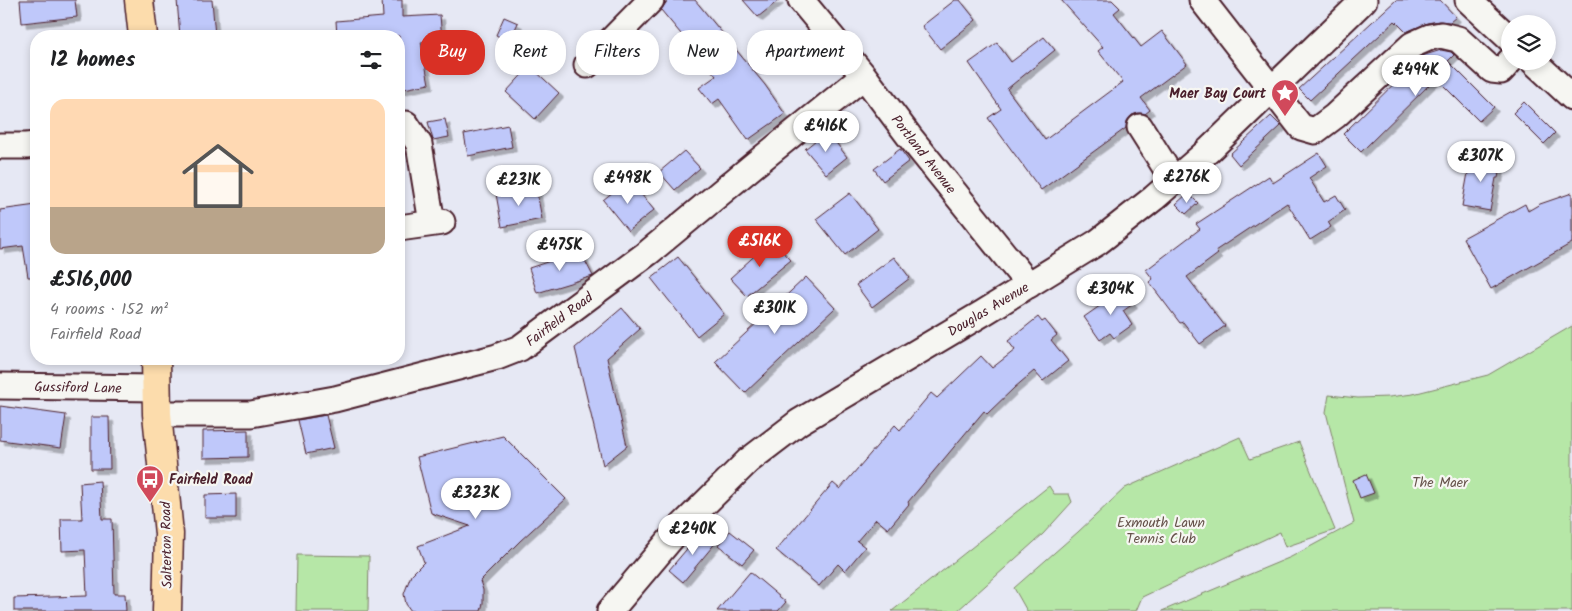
<!DOCTYPE html>
<html lang="en">
<head>
<meta charset="utf-8">
<style>
	body { margin:0; font-family:Kalam,sans-serif; background:#f2f2f2; color:#202124; height:100vh; display:flex; flex-direction:column; font-size:19px; white-space:nowrap }
	* { box-sizing:border-box; margin:0 }
	p { font-size:16px; color:#757577 }
	.icon { flex:none; width:28px; height:28px; fill:none; stroke:currentColor; stroke-width:2; stroke-linecap:round; stroke-linejoin:round }
	.map { position:relative; flex:1; overflow:hidden }
	.details { position:absolute; left:30px; top:30px; width:375px; height:335px; display:flex; flex-direction:column; background:#fff; border-radius:20px; box-shadow:0 2px 8px #0003 }
	.details>* { flex:none }
	.guide { position:absolute; left:420px; top:30px; width:475px; height:45px; display:flex; gap:10px }
	.controls { position:absolute; left:1501px; top:15px; display:grid; gap:10px }
	.controls a { display:grid; place-items:center; width:55px; height:55px; border-radius:50%; background:#fff; box-shadow:0 2px 8px #0003; font-size:25px }
	.price { position:absolute; translate:-50% -42px; padding:0 11px; border-radius:18px; background:#fff; color:#222; font-size:16px; line-height:32px; filter:drop-shadow(0 1px 2px #0008) }
	.price::after { content:''; position:absolute; left:50%; top:30px; width:15px; height:11px; margin-left:-8px; background:inherit; clip-path:polygon(0 0,100% 0,50% 100%) }
	.price.active { background:#d93025; color:#fff }
	ul { padding:0; list-style:none }
	li { display:grid; align-content:center; gap:10px; height:265px; padding:0 20px }
	li+li { border-top:1px solid #e0e0e0 }
	li span { display:grid; place-items:center; height:155px; border-radius:15px; color:#555 }
	li>.icon { margin-inline-start:auto }
	span .icon { width:90px; height:90px; fill:#fffc; stroke-width:1 }
	li b { font-size:21px }
	h2 { display:flex; justify-content:space-between; align-items:center; height:60px; padding:0 20px; font-size:21px }
	.pill { padding:0 18px; border-radius:20px; background:#fff; box-shadow:0 2px 8px #0003; font-size:18px; line-height:45px }
	.pill.active { background:#d93025; color:#fff }
	.map>svg:first-child { display:block }
	.green { fill:#b6e7a7; stroke:#808369 }
	.building { fill:#bfc8fa; stroke:#4a1f2b; filter:url(#shadow) }
	.lines { fill:none; stroke-linecap:round; stroke-linejoin:round }
	.minor-casing { stroke:#4a1f2b; stroke-width:29 }
	.major-casing { stroke:#4a1f2b; stroke-width:31 }
	.minor { stroke:#f6f6f2; stroke-width:25 }
	.major { stroke:#fcdcac; stroke-width:28 }
	.labels { text-anchor:middle; stroke-width:4.5; stroke-linejoin:round; paint-order:stroke }
	.poi-label { font-size:14px; font-weight:bold; fill:#4a1f2b; stroke:#f6f6f2; text-anchor:end }
	.street-label { font-size:14px; fill:#4a1f2b; stroke:#f6f6f2 }
	.park-label { font-size:14px; fill:#65514a; stroke:#f6f6f2 }
</style>
</head>
<body>
<div class="map">
<svg width="1572" height="611" viewBox="0 0 1572 611">
	<defs>
		<filter id="shadow"><feDropShadow dx="4.5" dy="4.5" stdDeviation="0" flood-color="#0004"/></filter>
	</defs>
	<rect width="100%" height="100%" fill="#e6e8f4"/>
	<filter id="ink" filterUnits="userSpaceOnUse"><feTurbulence type="fractalNoise" baseFrequency=".02" numOctaves="2"/><feDisplacementMap in="SourceGraphic" scale="10" xChannelSelector="R" yChannelSelector="G"/><feConvolveMatrix kernelMatrix="1 2 1 2 8 2 1 2 1" color-interpolation-filters="sRGB"/></filter>
	<g filter="url(#ink)">
		<!-- green -->
		<path class="green" d="M1572,326V611H1162L1291,557L1354,523L1326,412L1329,395L1358,398L1389,397L1413,394L1488,375Z
			M1240,437L1250,459L1299,442L1335,530L1285,547L1280,532L1142,597L1136,611H1027L1014,588L1078,532L1125,488Z
			M1049,486L1054,494H1069L1072,502L1043,534L957,611H892Z
			M297,555L369,556L368,611H296Z"/>
		<!-- building -->
		<path class="building" d="M20,0H75L77,17L22,23Z
			M177,0H212L215,36H180Z
			M382,0H402V17L440,15L442,40L421,42L429,84L399,90V36H337L336,21L383,17Z
			M668,0H695L765,85L785,114L748,140L719,99L712,104L699,88L716,76L661,10Z
			M743,0H779L758,17Z
			M955,0H960L976,20L940,49L922,26Z
			M1061,0H1112L1120,8L1114,13L1141,47L1162,31L1187,64L1141,98L1150,110L1145,114L1139,113L1132,115L1127,121L1126,128L1041,190L988,118L1001,109L969,63L997,43L1011,62L1044,37L1055,50L1007,89L1045,140L1123,82L1098,51L1103,47Z
			M1396,0H1440L1456,17L1450,22L1439,21L1427,23L1406,32L1395,21L1310,100L1299,89Z
			M504,17L518,23L509,42L496,35Z
			M1441,50L1451,52L1454,55L1448,61L1494,107L1479,121L1436,78L1361,152L1343,134L1422,56Z
			M530,66L559,93L535,119L506,92Z
			M1524,102L1555,133L1544,144L1513,113Z
			M1271,116L1281,126L1239,165L1230,154Z
			M445,119L449,137L433,140L428,122Z
			M508,125L512,147L468,156L464,134Z
			M827,131L847,157L826,174L805,149Z
			M900,149L909,161L883,181L874,169Z
			M684,151L700,168L675,190L659,172Z
			M1319,153L1327,166L1309,178L1324,202L1336,195L1345,210L1328,222L1331,227L1310,240L1287,203L1215,251L1218,254L1187,277L1225,326L1200,344L1183,322L1180,323L1149,282L1153,279L1146,270L1200,229L1196,224L1269,176L1273,183Z
			M1471,156L1501,162L1498,178H1496L1490,211L1462,206Z
			M629,179L654,210L628,231L603,200Z
			M536,187L542,219L502,227L496,194Z
			M850,193L878,229L845,255L816,219Z
			M1188,193L1198,203L1186,214L1176,204Z
			M1572,193V243L1491,289L1463,238L1525,204L1528,211L1540,204Z
			M36,205V277H28L23,246L0,249V210Z
			M772,240L791,260L747,296L730,278Z
			M580,251L593,276L537,293L529,268Z
			M678,257L724,314L697,336L651,278Z
			M894,257L910,278L872,307L856,285Z
			M806,277L835,308L745,393L715,362Z
			M1124,289L1133,304L1123,311L1132,325L1114,338L1110,333L1100,340L1084,317Z
			M622,308L640,329L607,358L627,446L603,465L575,348Z
			M1038,317L1042,322L1045,320L1057,335L1051,340L1068,361L1043,381L1034,371L1014,388L987,414L984,411L908,502L909,504L888,529L876,519L857,541L865,547L845,571L838,564L819,586L776,550L833,483L840,489L895,425L900,430L931,393L937,398L981,356L992,368L1015,350L1008,341Z
			M0,406L66,415L61,448L0,440Z
			M326,415L334,448L306,454L298,420Z
			M91,417H109L110,469H91Z
			M248,430V457L203,458V431Z
			M503,436L566,499L520,541L480,581L483,590V603L481,611H411L406,604L404,594L411,575L424,562L418,546L470,526L431,513L417,457Z
			M1366,474L1374,493L1360,498L1353,480Z
			M100,481L102,519H112L114,594H125L126,611H14V598L87,596L85,550L62,551L61,519H82L80,483Z
			M236,494V518H205V495Z
			M703,530L717,541L683,582L669,570Z
			M730,531L754,550L742,564L718,545Z
			M750,572L786,602L778,611H717Z"/>
		<g class="lines">
			<!-- minor casing -->
			<g class="minor-casing">
				<path id="minor" d="M801,0L864,76L909,136L1029,285
					M1202,0L1301,127L1315,131L1335,116L1412,45L1430,37L1441,35L1458,39L1492,70L1501,71L1510,61
					M1468,0L1510,39
					M1533,61L1572,97
					M587,65L651,0
					M406,124L419,144L432,223
					M1140,127L1174,181
					M0,146H26L36,145
					M399,228L442,222
					M0,386L157,388
					M157,414H251L335,399L497,357L520,348L649,252L754,165L864,76
					M610,611L680,528L748,461L799,422L983,313L1098,242L1154,198L1209,150L1364,0"/>
			</g>
			<!-- major casing -->
			<g class="major-casing">
				<path id="major" d="M139,0L143,36
					M156,359L157,414L169,534L167,611"/>
			</g>
			<!-- minor -->
			<use href="#minor" class="minor"/>
			<!-- major -->
			<use href="#major" class="major"/>
		</g>
	</g>
	<!-- icons -->
	<defs>
		<g id="sight-pin" transform="scale(1.4375)"><path d="M0 17L-7.5 6A9.5 9.5 0 1 1 7.5 6Z" fill="#d1495b" stroke="#f6f6f2"/><path d="M0-6L1.8-2.2L6-1.7L2.9 1.2L3.7 5.4L0 3.3L-3.7 5.4L-2.9 1.2L-6-1.7L-1.8-2.2Z" fill="#fff"/></g>
		<g id="bus-pin" transform="scale(1.4375)"><path d="M0 17L-7.5 6A9.5 9.5 0 1 1 7.5 6Z" fill="#d1495b" stroke="#f6f6f2"/><path d="M-5-6H5V4H4V6H2V4H-2V6H-4V4H-5ZM-3.5-4V0h7V-4ZM-3.5 1.2v1.5H-2V1.2ZM2 1.2v1.5H3.5V1.2Z" fill="#fff"/></g>
	</defs>
	<g fill-rule="evenodd">
		<use href="#sight-pin" x="1285" y="93"/>
		<use href="#bus-pin" x="150" y="479"/>
	</g>
	<g class="labels">
		<!-- poi labels -->
		<g class="poi-label">
			<text x="1266" y="98">Maer Bay Court</text>
			<text x="169" y="484" text-anchor="start">Fairfield Road</text>
		</g>
		<!-- street labels -->
		<g class="street-label">
			<text transform="translate(924 154) rotate(52)" y="5">Portland Avenue</text>
			<text transform="translate(988 309) rotate(-31)" y="5">Douglas Avenue</text>
			<text transform="translate(559 319) rotate(-37)" y="5">Fairfield Road</text>
			<text transform="translate(78 387) rotate(1)" y="5">Gussiford Lane</text>
			<text transform="translate(166 545) rotate(-91)" y="5">Salterton Road</text>
		</g>
		<!-- park labels -->
		<g class="park-label">
			<text x="1440" y="487">The Maer</text>
			<text x="1161" y="527">Exmouth Lawn<tspan x="1161" dy="16">Tennis Club</tspan></text>
		</g>
	</g>
</svg>
<div class="controls">
<a><svg class="icon" aria-label="layers" viewBox="0 0 24 24"><path d="M12 4l9 5-9 5-9-5zM3 14l9 5 9-5"/></svg></a>
</div>
<b class="price" style="left:1416px;top:97px">£494K</b>
<b class="price" style="left:826px;top:153px">£416K</b>
<b class="price" style="left:1481px;top:183px">£307K</b>
<b class="price" style="left:1187px;top:204px">£276K</b>
<b class="price" style="left:628px;top:205px">£498K</b>
<b class="price" style="left:519px;top:207px">£231K</b>
<b class="price active" style="left:760px;top:268px">£516K</b>
<b class="price" style="left:560px;top:272px">£475K</b>
<b class="price" style="left:1111px;top:316px">£304K</b>
<b class="price" style="left:775px;top:335px">£301K</b>
<b class="price" style="left:476px;top:520px">£323K</b>
<b class="price" style="left:693px;top:556px">£240K</b>
<div class="guide">
<a class="pill active">Buy</a>
<a class="pill">Rent</a>
<a class="pill">Filters</a>
<a class="pill">New</a>
<a class="pill">Apartment</a>
</div>
<section class="details">
<h2>12 homes<svg class="icon" aria-label="filters" viewBox="0 0 24 24"><path d="M4 7h16M4 17h16"/><circle cx="9" cy="7" r="2"/><circle cx="15" cy="17" r="2"/></svg></h2>
<ul>
<li><span style="background:linear-gradient(#ffd9b3 70%,#b9a48a 0)"><svg class="icon" aria-label="home" viewBox="0 0 24 24"><path d="M3 11l9-7 9 7M6 9v11h12V9"/></svg></span><div><b>£516,000</b><p>4 rooms · 152 m²</p><p>Fairfield Road</p></div></li>
</ul>
</section>
</div>
</body>
</html>
